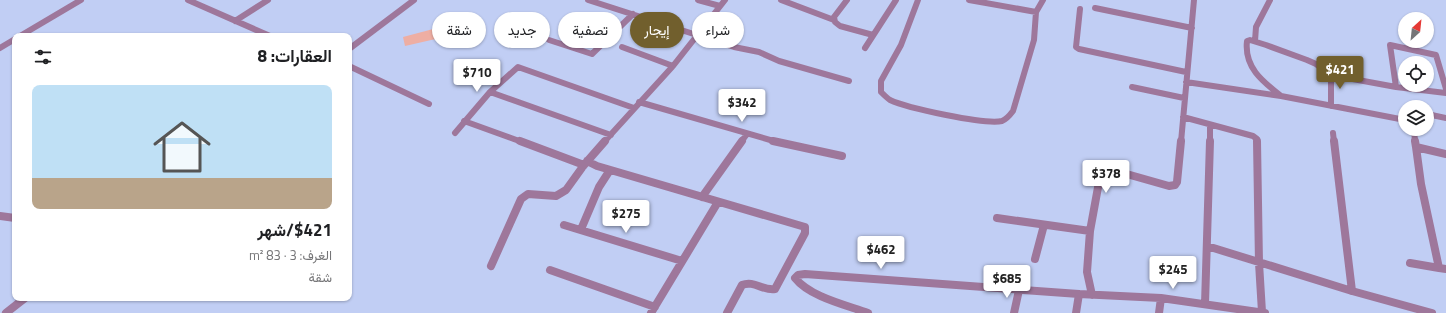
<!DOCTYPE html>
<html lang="ar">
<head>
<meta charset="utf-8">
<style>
	body { margin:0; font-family:"Titillium Web",Vazirmatn,sans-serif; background:#f6f6f6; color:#202124; direction:rtl; height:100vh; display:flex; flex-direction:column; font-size:15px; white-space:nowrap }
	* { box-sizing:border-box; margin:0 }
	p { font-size:13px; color:#757577 }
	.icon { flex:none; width:22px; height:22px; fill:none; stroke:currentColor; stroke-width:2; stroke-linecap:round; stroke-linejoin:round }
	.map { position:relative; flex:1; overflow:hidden; direction:ltr }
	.drawer { position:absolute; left:12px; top:33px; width:340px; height:268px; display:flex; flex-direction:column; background:#fff; border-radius:8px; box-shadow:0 1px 3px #0004; direction:rtl }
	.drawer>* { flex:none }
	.hud { position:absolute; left:364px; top:12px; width:380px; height:36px; direction:rtl; display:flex; gap:8px }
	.needle { width:26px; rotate:27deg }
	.buttons { position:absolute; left:1398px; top:12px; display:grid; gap:8px }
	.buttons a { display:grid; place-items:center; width:36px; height:36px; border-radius:50%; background:#fff; box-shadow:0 1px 3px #0004; font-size:20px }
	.price { position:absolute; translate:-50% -34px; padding:0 9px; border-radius:4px; background:#fff; color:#222; font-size:13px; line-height:26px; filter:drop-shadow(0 1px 2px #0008) }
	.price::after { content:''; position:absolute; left:50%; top:24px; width:12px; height:9px; margin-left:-6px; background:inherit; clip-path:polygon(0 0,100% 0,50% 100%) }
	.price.on { background:#715f2d; color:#fff }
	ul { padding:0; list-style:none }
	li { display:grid; align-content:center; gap:8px; height:212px; padding:0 20px }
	li span { display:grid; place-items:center; height:124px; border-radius:8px; color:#555 }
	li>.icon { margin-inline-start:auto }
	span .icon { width:72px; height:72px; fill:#fffc; stroke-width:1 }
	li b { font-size:17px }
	h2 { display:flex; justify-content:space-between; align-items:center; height:48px; padding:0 20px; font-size:17px }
	.pill { padding:0 14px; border-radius:18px; background:#fff; box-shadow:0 1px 3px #0004; font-size:14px; line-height:36px }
	.pill.on { background:#715f2d; color:#fff }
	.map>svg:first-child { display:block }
	.green { fill:#eeaea3 }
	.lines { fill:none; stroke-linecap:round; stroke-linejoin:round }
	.minor-far1 { stroke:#9e779b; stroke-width:6 }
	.minor { stroke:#9e779b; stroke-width:8 }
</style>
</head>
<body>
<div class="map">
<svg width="1446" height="313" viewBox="0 0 1446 313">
	<rect width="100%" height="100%" fill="#c1cef4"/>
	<!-- green -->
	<path class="green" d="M437,28L440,38L405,46L403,37Z"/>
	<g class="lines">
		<!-- minor-far1 -->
		<path class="minor-far1" d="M188,0L270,36
			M588,0L734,47L759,52L779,61L849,81
			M698,0L720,6
			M781,0L834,20
			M847,0L834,17L835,22L840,26L873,35
			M918,0L901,45L881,81V92C884,95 887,98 890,100C907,108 985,125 1002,121C1007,119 1010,115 1013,111L1034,40L1036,12L1043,0
			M969,0L1036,12
			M1095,8L1192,28
			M1080,9L1076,47L1079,49L1186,72
			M235,21L268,0
			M20,36L81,0
			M549,40L592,54L633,14
			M1255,41L1256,27L1270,0
			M622,47L673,66
			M0,48L15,39
			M865,48L896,0
			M349,49L414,0
			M349,66L429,104
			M1331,75V106
			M1186,82L1281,96L1405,120
			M1132,87L1184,98
			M1396,87L1390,45L1436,55L1446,89
			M490,92L611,135
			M1281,96C1262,81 1244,67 1247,41L1250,40L1266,45L1307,60L1316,64L1331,75L1396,87L1446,93
			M639,102L777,142
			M1427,114L1446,118
			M1183,117L1253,136L1257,139V142
			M464,121L522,142
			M1414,129L1415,142
			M455,133L490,92L518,67L634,108
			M1333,133L1334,142
			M604,142L673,66L725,0
			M741,142L747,134
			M1181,142L1194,0
			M1210,142V125"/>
		<!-- minor -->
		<path class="minor" d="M520,141L584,165
			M773,141L842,156
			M1257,141L1259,263L1262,312
			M1334,141L1352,291
			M1415,141L1416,147L1446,154
			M1416,147L1421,184L1439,268L1446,269
			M587,161L597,166L805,227V233L775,289C763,291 754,280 742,285L727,313
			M702,197L742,141
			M0,216L15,218
			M997,218L1090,231
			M564,225L682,261
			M582,227L599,187L610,170
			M1207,246L1352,291L1432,313
			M1035,259L1044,225
			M1410,263L1439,268
			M491,266L521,199L528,194L556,196L566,190L584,165L605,141
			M550,270L655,307
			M1092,295L1087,272L1090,231L1101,171L1104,169H1109L1169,186L1175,185L1177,182L1181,141
			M1205,304L1210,141
			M6,313L25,298
			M651,313L718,202
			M868,313C846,305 810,297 795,278L798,275L805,274L1079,294L1161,298L1265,313
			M1014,313L1019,290
			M1076,313L1079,294
			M1159,313L1161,298"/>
	</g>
</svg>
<div class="buttons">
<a><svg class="needle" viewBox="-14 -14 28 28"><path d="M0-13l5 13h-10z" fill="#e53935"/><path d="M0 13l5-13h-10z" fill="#757577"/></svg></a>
<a><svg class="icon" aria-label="locate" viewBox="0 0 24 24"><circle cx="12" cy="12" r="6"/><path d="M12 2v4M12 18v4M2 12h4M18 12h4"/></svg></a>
<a><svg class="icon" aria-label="layers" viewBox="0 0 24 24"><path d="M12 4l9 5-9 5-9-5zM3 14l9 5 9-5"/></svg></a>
</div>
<b class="price on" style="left:1340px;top:90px">$421</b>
<b class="price" style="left:477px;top:93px">$710</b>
<b class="price" style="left:742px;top:123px">$342</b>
<b class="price" style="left:1106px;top:194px">$378</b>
<b class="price" style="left:626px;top:234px">$275</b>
<b class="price" style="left:881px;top:270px">$462</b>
<b class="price" style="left:1173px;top:290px">$245</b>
<b class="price" style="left:1007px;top:299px">$685</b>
<div class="hud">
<a class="pill">شراء</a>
<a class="pill on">إيجار</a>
<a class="pill">تصفية</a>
<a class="pill">جديد</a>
<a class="pill">شقة</a>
</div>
<section class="drawer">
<h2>العقارات: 8<svg class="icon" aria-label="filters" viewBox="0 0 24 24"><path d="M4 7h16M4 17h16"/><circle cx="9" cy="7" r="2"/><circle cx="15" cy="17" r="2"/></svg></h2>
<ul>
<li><span style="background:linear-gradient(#bfe0f5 75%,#b9a48a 0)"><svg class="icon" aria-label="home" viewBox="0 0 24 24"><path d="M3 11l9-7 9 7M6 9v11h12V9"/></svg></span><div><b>$421/شهر</b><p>الغرف: 3 · 83 m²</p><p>شقة</p></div></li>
</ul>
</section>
</div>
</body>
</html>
